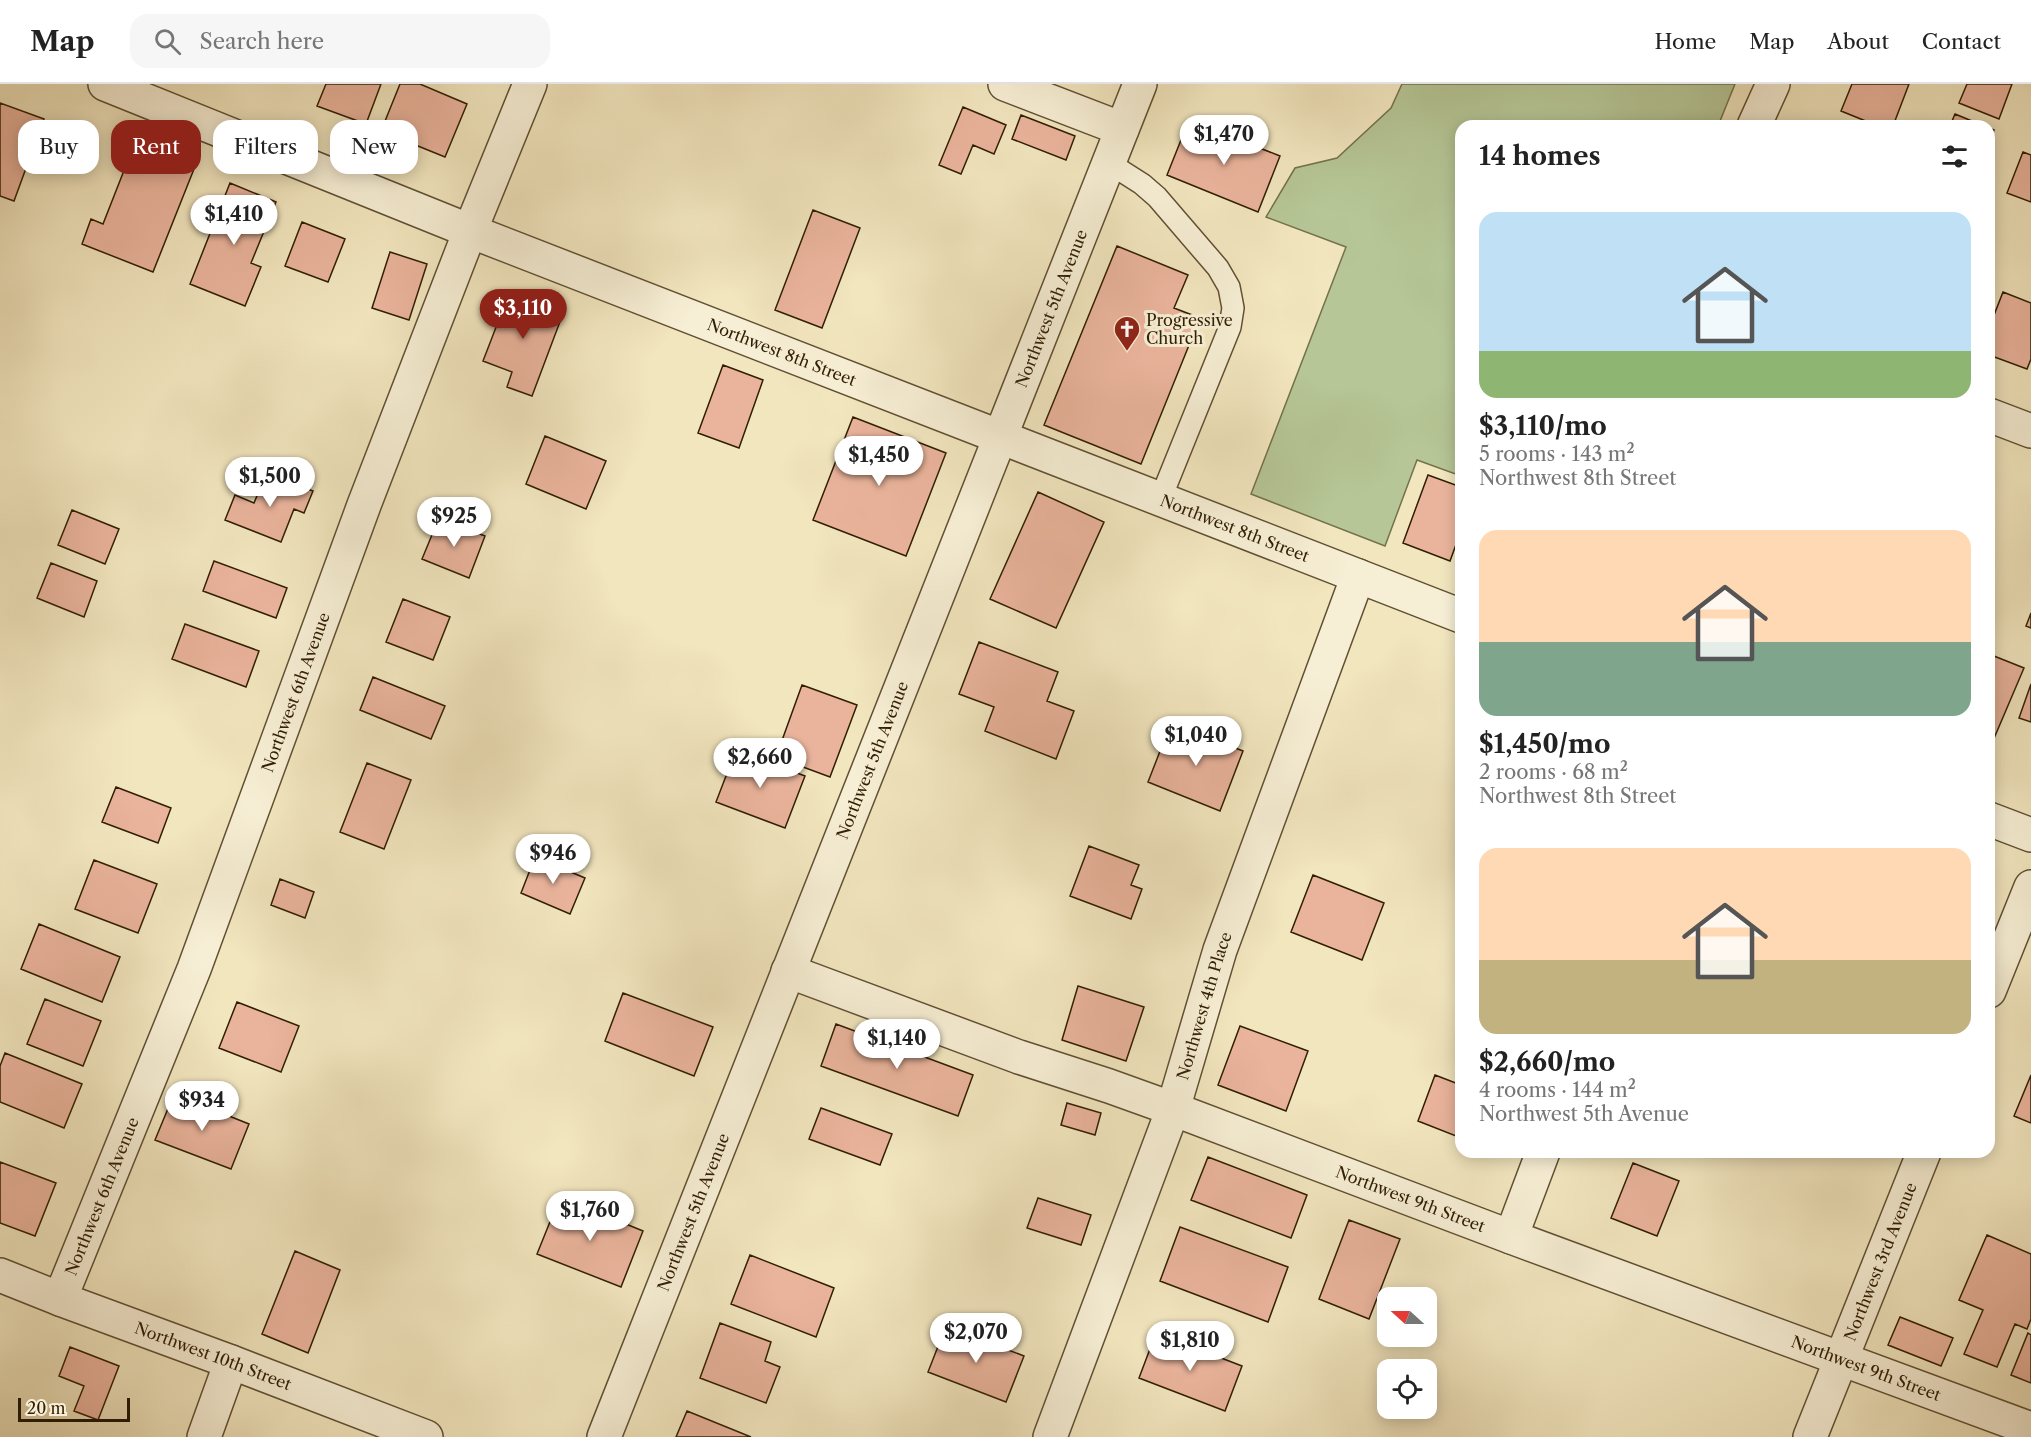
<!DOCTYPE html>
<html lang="en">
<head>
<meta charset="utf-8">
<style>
	body { margin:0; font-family:"Libre Caslon Text",serif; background:#f6f6f6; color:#222; height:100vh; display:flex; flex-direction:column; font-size:22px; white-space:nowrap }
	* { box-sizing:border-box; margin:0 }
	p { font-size:20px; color:#767676 }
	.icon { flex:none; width:33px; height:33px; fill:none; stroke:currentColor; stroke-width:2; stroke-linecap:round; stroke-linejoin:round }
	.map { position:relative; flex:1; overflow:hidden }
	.side { position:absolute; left:1455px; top:36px; width:540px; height:1038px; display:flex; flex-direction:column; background:#fff; border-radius:18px; box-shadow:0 3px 15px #0003 }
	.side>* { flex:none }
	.guide { position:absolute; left:18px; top:36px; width:570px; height:54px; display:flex; gap:12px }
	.needle { width:39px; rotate:291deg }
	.controls { position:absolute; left:1377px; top:1203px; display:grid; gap:12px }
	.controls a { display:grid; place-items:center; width:60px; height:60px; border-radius:12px; background:#fff; box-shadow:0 3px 15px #0003; font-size:30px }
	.scale { position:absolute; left:18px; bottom:15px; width:112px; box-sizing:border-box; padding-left:6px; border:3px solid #301e03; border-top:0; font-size:16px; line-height:21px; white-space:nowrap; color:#301e03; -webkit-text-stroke:4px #f7efd5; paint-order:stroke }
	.price { position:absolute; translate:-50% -51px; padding:0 14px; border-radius:21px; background:#fff; color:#222; font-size:20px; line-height:39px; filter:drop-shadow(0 2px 3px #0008) }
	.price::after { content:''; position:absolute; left:50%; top:36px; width:18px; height:14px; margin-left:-9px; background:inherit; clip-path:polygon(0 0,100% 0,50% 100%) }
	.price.active { background:#8f2418; color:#fff }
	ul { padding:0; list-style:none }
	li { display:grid; align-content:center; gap:12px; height:318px; padding:0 24px }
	li span { display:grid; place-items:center; height:186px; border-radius:18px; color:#555 }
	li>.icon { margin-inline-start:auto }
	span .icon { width:108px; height:108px; fill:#fffc; stroke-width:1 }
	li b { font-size:26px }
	h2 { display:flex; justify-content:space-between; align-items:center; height:72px; padding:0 24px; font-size:26px }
	.chip { padding:0 21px; border-radius:18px; background:#fff; box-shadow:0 3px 15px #0003; font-size:21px; line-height:54px }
	.chip.active { background:#8f2418; color:#fff }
	header { display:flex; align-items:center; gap:36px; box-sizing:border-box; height:84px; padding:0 30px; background:#fff; border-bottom:2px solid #e0e0e0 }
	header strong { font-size:28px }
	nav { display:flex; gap:33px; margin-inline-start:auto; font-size:21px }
	.search { width:420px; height:54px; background:#f6f6f6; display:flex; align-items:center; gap:15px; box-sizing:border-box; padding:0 21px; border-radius:18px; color:#767676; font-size:22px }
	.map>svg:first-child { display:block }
	.green { fill:#b6c696; stroke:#73724c; stroke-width:1.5 }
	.building { fill:#eab49c; stroke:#301e03; stroke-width:1.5 }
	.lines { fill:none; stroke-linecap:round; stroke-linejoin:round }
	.service-casing { stroke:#605032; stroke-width:24 }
	.minor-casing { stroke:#605032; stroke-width:36 }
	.service { stroke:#f7efd5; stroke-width:21 }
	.minor { stroke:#f7efd5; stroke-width:33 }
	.labels { text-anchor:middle; stroke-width:6; stroke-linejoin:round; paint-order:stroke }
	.street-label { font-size:16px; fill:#301e03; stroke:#f7efd5 }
	.poi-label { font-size:16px; fill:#301e03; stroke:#f7efd5; text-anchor:start }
</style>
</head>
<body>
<header>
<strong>Map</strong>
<div class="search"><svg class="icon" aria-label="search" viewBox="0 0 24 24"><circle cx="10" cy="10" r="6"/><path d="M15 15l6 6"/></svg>Search here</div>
<nav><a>Home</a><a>Map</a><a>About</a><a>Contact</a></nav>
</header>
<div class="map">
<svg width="2031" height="1353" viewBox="0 0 2031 1353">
	<rect width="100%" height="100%" fill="#f2e6bf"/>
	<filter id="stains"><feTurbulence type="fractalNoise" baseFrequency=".00333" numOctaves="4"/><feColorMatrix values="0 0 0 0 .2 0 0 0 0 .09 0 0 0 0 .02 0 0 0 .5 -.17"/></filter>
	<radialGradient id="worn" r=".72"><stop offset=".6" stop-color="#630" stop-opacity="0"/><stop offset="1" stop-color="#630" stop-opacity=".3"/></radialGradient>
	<!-- green -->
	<path class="green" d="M1402,0H1735L1718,42H1461V392L1417,376L1385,462L1251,410L1346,163L1266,133L1295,84L1337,74L1391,24Z"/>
	<!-- building -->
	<path class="building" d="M326,0H381L366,40L317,22Z
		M400,0H420L467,20L445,73L381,47Z
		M1852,0H1909L1893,42H1878L1841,27Z
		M1967,0H2012L1999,35L1959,19Z
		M0,19L44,35L14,117L0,112Z
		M963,23L1006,41L994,70L973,61L961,90L939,81Z
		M1955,30L1984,42H1950Z
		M1021,31L1075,52L1066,76L1012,55Z
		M1189,36L1280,72L1258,128L1167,91Z
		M1989,44L1994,46L1989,60Z
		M134,61L194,85L153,188L82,160L91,135L103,140Z
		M2023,68L2031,71V118L2007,109Z
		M230,99L276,118L251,179L261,183L245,222L190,200Z
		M813,126L860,144L822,244L775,226Z
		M302,138L345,155L328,198L285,182Z
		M1117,162L1188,191L1174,224L1200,234L1141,380L1044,341Z
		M390,168L427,180L409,236L372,224Z
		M510,207L564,227L532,312L507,303L512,288L483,277Z
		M2003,208L2031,219V275L2027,285L1989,271V244Z
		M723,281L763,296L739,364L698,349Z
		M853,333L946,369L906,472L813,436Z
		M545,352L606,377L586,425L526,400Z
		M266,390L313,407L304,429L294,425L281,458L225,436L235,411L254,419Z
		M1428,391L1461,403V447L1450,477L1403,459Z
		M1038,408L1104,438L1056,544L990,515Z
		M72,426L119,445L105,480L58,461Z
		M439,434L485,452L469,494L422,475Z
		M214,477L287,504L276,534L203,507Z
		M51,479L97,497L84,533L37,514Z
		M403,515L450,533L433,576L386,558Z
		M2031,529V544L2026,542Z
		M185,540L259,567L246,603L172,575Z
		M979,558L1058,588L1047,617L1074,627L1056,675L985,647L994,623L959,610Z
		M1989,570L2024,584L1992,659L1989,658Z
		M373,593L445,622L431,655L360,626Z
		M2031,600V638L2019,634Z
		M802,601L857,621L830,693L776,673Z
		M1171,639L1243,667L1220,727L1148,698Z
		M736,666L805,692L785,744L716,718Z
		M367,679L411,696L384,765L340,748Z
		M116,703L171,724L158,759L102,738Z
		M1089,762L1139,781L1131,801L1142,805L1131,835L1070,812Z
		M535,773L585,794L570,830L521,809Z
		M94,776L157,800L138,849L75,825Z
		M1313,791L1384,819L1362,876L1291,848Z
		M280,795L314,808L305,834L271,821Z
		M39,840L120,873L102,918L21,885Z
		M1078,902L1144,923L1126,977L1062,956Z
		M623,909L713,943L694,992L605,957Z
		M45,915L101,937L83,982L27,960Z
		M237,918L299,942L281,988L219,964Z
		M836,940L973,991L958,1032L821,982Z
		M1240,942L1308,967L1286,1027L1218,1001Z
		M5,969L82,1000L64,1044L0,1018V982Z
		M1435,991L1461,1001V1054L1418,1037Z
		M2031,991V1039L2014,1032Z
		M174,1010L249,1040L231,1085L155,1056Z
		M1067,1019L1101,1029L1095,1051L1061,1041Z
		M821,1024L892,1050L880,1081L809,1055Z
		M1208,1073L1307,1111L1291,1154L1191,1116Z
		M0,1078L56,1099L35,1152L0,1139Z
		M1633,1079L1679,1097L1657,1152L1611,1134Z
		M560,1113L643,1147L621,1203L537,1170Z
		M1038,1114L1091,1131L1081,1161L1027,1144Z
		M1349,1136L1400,1155L1369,1235L1319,1215Z
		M1180,1143L1288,1183L1268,1238L1160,1197Z
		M1987,1151L2031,1170V1235L2027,1245L2015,1240L1997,1283L1964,1270L1983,1226L1959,1216Z
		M295,1167L340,1186L308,1269L262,1250Z
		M750,1171L834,1204L816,1253L731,1220Z
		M1900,1233L1953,1254L1941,1282L1888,1261Z
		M720,1239L771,1258L765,1277L780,1283L766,1319L700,1294Z
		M946,1242L1024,1272L1006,1318L928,1288Z
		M1156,1249L1242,1282L1225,1327L1139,1294Z
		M2028,1249L2031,1251V1299L2011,1291Z
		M70,1263L119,1282L98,1336L74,1327L84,1302L59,1292Z
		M687,1327L751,1353H676Z"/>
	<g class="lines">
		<!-- service casing -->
		<g class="service-casing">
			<path id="service" d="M1109,79L1142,100L1157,113L1218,184L1229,203L1233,224L1230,243L1160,416"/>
		</g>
		<!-- minor casing -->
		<g class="minor-casing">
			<g id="minor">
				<path id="s1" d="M105,0L470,147L1461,532"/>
				<path d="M1005,0L1122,45"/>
				<path d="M1754,42L1773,0"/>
				<path d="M1989,331L2031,347"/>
				<path d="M1989,735L2031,751"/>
				<path id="s2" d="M788,887L1019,973L1109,1002L1173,1025L1511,1153L2031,1345"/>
				<path d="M1989,907L2031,803"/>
				<path d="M1511,1153L1543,1068"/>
				<path id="s3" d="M0,1191L60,1215L231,1278L426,1353"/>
				<path id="s4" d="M60,1215L194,885L364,421L470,147L530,0"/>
				<path d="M204,1353L231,1278"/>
				<path id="s5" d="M604,1353L1140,0"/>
				<path id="s6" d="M1050,1353L1173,1025L1220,866L1358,492"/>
				<path id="s7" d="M1810,1353L1924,1068"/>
			</g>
		</g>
		<!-- service -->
		<use href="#service" class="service"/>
		<!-- minor -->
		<use href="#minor" class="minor"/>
	</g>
	<!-- icons -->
	<defs>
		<g id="church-pin" transform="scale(1.35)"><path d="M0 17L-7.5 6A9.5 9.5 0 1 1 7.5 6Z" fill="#8f2418" stroke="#f7efd5"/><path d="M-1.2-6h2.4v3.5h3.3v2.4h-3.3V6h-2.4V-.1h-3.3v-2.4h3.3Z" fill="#fff"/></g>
	</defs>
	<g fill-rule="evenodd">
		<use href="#church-pin" x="1127" y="245"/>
	</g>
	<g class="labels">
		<!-- street labels -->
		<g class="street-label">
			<text dy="6" stroke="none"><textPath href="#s5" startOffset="1214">Northwest 5th Avenue</textPath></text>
			<text dy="6" stroke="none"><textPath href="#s1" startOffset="728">Northwest 8th Street</textPath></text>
			<text dy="6" stroke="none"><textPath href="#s1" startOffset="1214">Northwest 8th Street</textPath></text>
			<text dy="6" stroke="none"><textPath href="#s4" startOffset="651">Northwest 6th Avenue</textPath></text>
			<text dy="6" stroke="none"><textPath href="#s5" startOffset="728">Northwest 5th Avenue</textPath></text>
			<text dy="6" stroke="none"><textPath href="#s6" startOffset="458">Northwest 4th Place</textPath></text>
			<text dy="6" stroke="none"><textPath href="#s4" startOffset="111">Northwest 6th Avenue</textPath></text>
			<text dy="6" stroke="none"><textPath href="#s2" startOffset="663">Northwest 9th Street</textPath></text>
			<text dy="6" stroke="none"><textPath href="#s5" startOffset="242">Northwest 5th Avenue</textPath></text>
			<text dy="6" stroke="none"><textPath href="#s7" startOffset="189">Northwest 3rd Avenue</textPath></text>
			<text dy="6" stroke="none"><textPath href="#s3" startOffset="228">Northwest 10th Street</textPath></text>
			<text dy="6" stroke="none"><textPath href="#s2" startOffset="1149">Northwest 9th Street</textPath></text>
		</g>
		<!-- poi labels -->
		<g class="poi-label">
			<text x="1146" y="242">Progressive<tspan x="1146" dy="18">Church</tspan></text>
		</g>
	</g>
	<rect width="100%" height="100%" filter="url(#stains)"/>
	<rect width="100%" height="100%" fill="url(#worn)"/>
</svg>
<div class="controls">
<a><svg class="needle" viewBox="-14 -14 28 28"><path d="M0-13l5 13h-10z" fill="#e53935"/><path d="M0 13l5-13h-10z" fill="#767676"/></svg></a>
<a><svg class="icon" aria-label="locate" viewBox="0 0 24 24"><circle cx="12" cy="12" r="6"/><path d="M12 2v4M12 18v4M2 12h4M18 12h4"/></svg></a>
</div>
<div class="scale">20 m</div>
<b class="price" style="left:1224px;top:82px">$1,470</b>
<b class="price" style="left:234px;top:162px">$1,410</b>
<b class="price active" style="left:523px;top:256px">$3,110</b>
<b class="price" style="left:879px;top:403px">$1,450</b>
<b class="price" style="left:270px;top:424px">$1,500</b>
<b class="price" style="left:454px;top:464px">$925</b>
<b class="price" style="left:1196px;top:683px">$1,040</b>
<b class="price" style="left:760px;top:705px">$2,660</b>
<b class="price" style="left:553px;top:801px">$946</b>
<b class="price" style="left:897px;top:986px">$1,140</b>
<b class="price" style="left:202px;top:1048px">$934</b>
<b class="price" style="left:590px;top:1158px">$1,760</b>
<b class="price" style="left:976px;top:1280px">$2,070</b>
<b class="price" style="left:1190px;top:1288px">$1,810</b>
<div class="guide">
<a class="chip">Buy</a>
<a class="chip active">Rent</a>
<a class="chip">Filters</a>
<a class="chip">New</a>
</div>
<section class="side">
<h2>14 homes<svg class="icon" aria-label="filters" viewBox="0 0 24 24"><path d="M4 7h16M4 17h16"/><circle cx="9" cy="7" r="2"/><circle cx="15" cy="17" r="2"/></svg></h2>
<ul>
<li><span style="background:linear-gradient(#bfe0f5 75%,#8fb573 0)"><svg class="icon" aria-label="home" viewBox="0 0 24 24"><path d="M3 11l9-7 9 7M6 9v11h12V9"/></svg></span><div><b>$3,110/mo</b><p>5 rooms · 143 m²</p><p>Northwest 8th Street</p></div></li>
<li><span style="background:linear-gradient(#ffd9b3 60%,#7fa58c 0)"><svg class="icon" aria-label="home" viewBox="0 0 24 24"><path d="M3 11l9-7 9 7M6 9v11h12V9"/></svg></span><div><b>$1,450/mo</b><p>2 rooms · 68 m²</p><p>Northwest 8th Street</p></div></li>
<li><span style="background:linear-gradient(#ffd9b3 60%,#c2b280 0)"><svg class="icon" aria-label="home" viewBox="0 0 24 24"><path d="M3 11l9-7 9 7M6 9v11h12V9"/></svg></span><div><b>$2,660/mo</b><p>4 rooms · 144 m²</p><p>Northwest 5th Avenue</p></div></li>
</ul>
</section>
</div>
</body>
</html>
